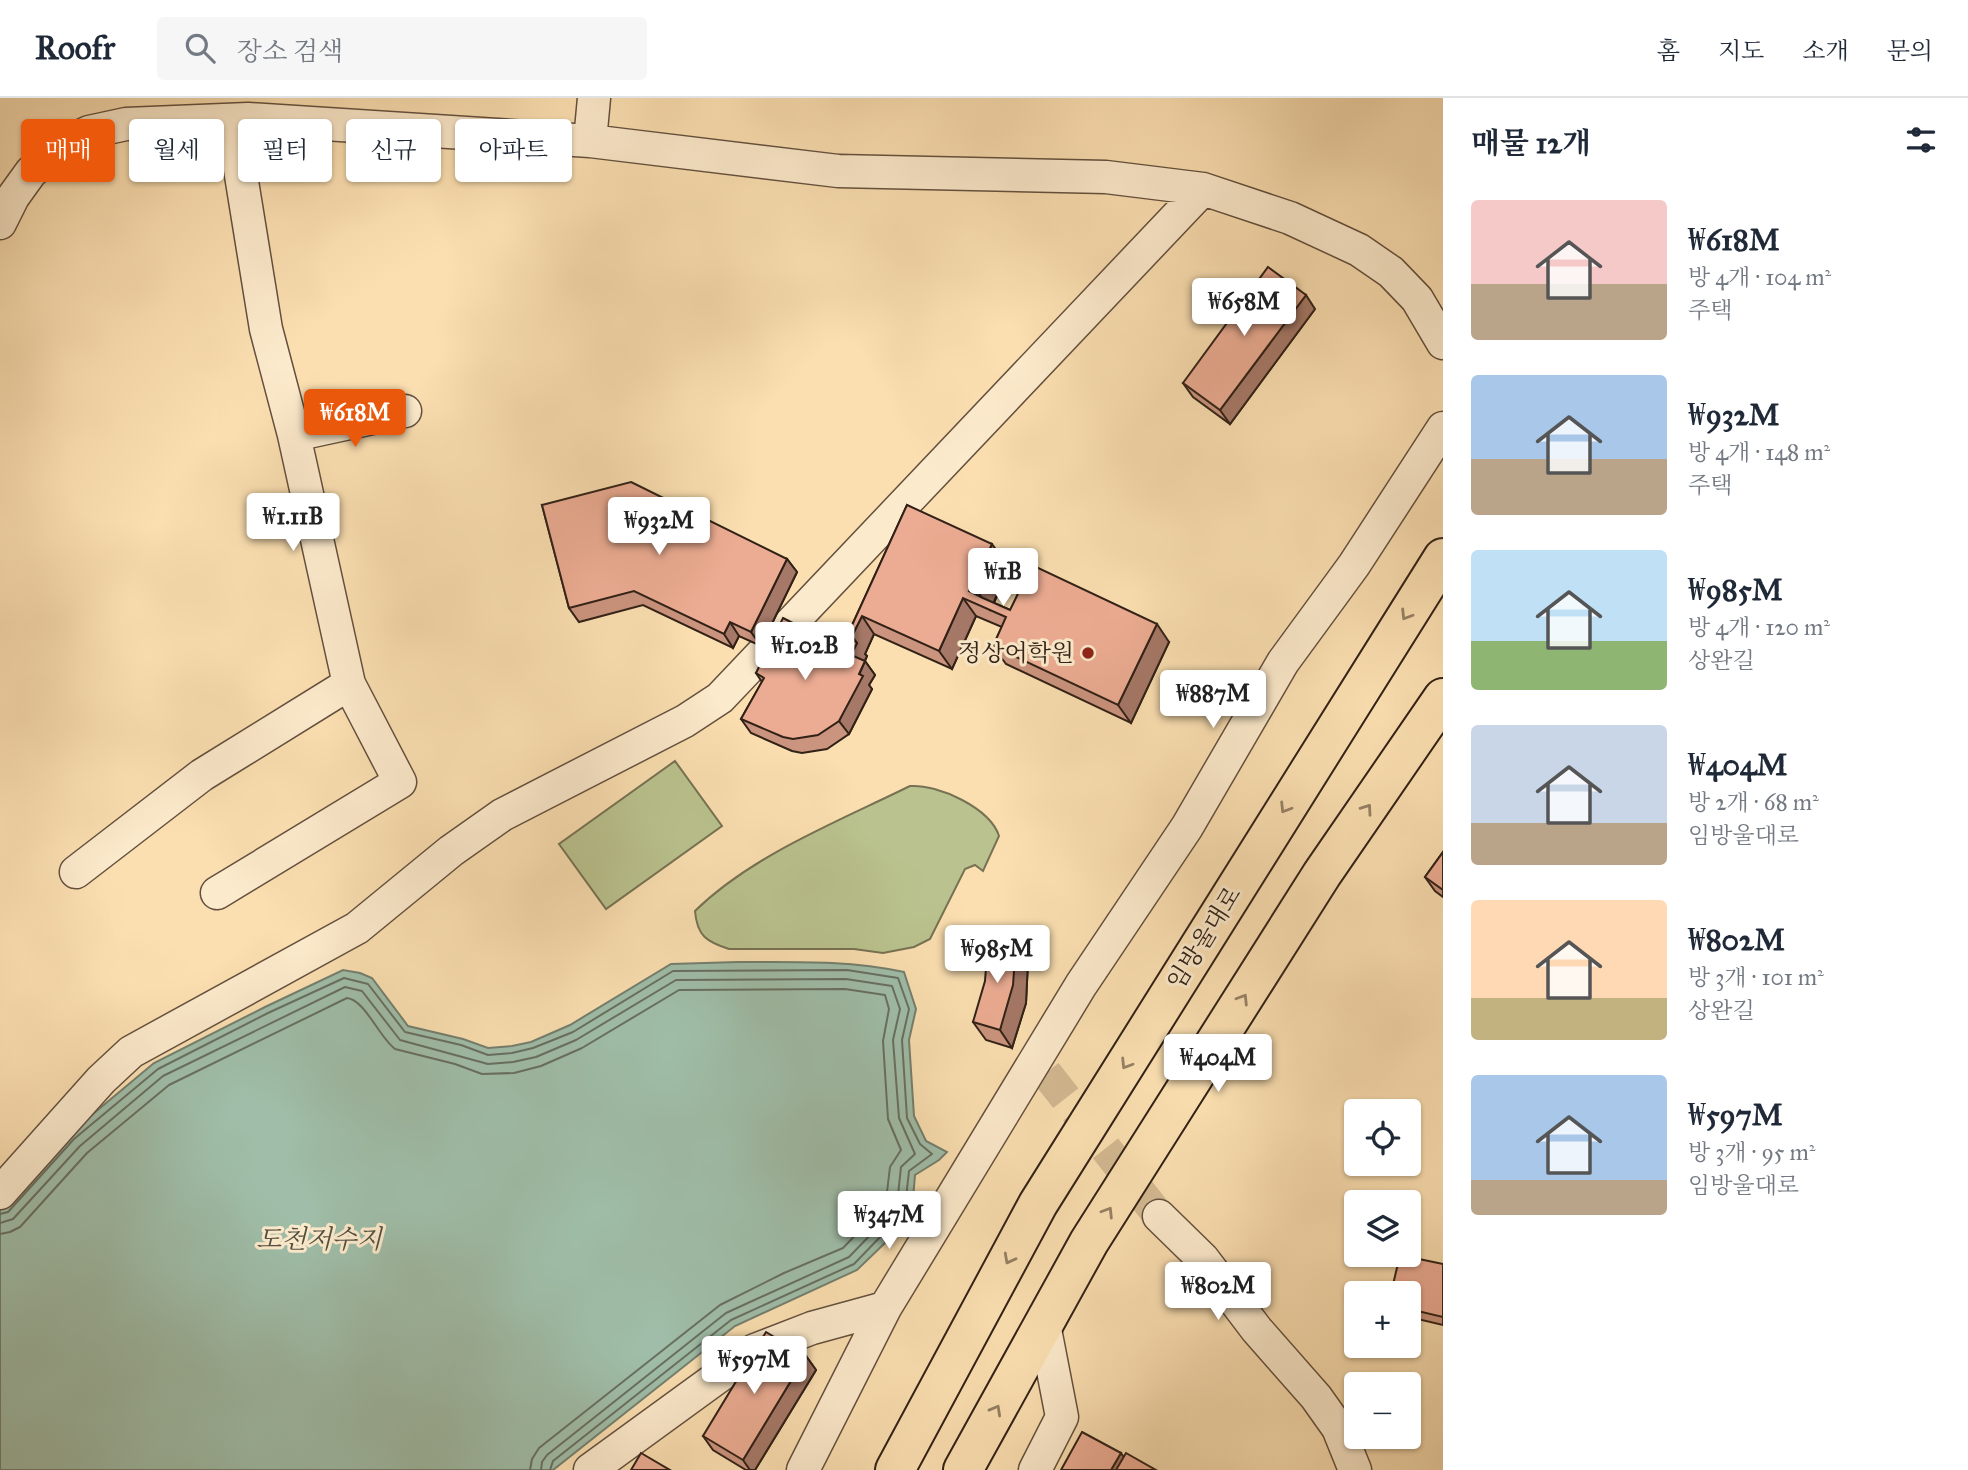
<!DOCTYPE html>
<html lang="ko">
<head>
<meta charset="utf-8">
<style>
	body { margin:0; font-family:"IM FELL Great Primer","Noto Serif KR",serif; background:#f6f6f7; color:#1f2937; height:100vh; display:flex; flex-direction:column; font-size:26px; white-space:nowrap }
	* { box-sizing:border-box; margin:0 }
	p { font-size:23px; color:#747a83 }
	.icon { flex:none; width:38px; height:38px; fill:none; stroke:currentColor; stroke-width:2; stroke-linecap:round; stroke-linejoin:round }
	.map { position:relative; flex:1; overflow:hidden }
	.drawer { display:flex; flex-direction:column; background:#fff; width:525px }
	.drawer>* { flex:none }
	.hud { position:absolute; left:21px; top:21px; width:665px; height:63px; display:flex; gap:14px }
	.buttons { position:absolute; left:1344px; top:1001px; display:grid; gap:14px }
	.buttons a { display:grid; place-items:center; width:77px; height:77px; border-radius:7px; background:#fff; box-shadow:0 2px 5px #0004; font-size:35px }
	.price { position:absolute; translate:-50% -60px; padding:0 16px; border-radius:7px; background:#fff; color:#222; font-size:23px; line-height:46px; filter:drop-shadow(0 2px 4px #0008) }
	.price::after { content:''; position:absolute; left:50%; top:42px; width:21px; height:16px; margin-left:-10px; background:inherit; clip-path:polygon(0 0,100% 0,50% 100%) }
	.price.active { background:#ea580c; color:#fff }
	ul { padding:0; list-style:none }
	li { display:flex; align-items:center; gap:21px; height:175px; padding:0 28px }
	li span { display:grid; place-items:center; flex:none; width:196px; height:140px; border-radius:7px; color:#555 }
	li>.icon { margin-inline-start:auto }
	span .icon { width:84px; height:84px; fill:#fffc; stroke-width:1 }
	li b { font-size:30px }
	h2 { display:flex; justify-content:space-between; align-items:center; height:84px; padding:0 28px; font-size:30px }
	.chip { padding:0 24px; border-radius:7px; background:#fff; box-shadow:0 2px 5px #0004; font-size:24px; line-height:63px }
	.chip.active { background:#ea580c; color:#fff }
	header { display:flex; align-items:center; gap:42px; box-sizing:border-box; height:98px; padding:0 35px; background:#fff; border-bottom:2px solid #e0e1e3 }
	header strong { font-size:33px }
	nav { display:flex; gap:38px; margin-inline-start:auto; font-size:24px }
	.search { width:490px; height:63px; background:#f6f6f7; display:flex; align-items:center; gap:18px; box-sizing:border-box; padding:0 24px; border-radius:7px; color:#747a83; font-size:26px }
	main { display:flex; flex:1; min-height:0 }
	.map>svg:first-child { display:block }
	.green { fill:#bac38f; stroke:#767253; stroke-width:2 }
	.water { fill:#9fbda8; stroke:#737f6e; stroke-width:2 }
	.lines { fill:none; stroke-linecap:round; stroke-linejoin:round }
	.shore { stroke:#686f60; stroke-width:2 }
	.minor-tunnel { stroke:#d3b992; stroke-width:32; stroke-dasharray:32 16; stroke-linecap:butt }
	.minor-casing { stroke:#64503e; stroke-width:35 }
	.major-casing { stroke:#312117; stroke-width:42 }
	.minor { stroke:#fceacc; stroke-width:32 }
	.major { stroke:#fbdfb1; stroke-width:38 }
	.wall { fill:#cb947e; stroke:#312117; stroke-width:2 }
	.shaded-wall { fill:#a57867; stroke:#312117; stroke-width:2 }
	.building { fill:#ecac93; stroke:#312117; stroke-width:2 }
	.oneway { stroke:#968064 }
	.poi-dot { fill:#8f2418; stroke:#fceacc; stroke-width:2.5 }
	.labels { text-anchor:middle; stroke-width:6; stroke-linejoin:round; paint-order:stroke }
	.poi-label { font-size:24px; fill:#312117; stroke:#fceacc; text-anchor:end }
	.street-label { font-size:24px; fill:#312117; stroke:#fceacc }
	.water-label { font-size:26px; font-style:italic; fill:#525042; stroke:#fceacc }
</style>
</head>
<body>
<header>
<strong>Roofr</strong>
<div class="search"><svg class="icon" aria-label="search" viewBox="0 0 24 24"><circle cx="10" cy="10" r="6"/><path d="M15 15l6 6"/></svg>장소 검색</div>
<nav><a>홈</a><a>지도</a><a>소개</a><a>문의</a></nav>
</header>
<main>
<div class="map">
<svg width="1443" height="1372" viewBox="0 0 1443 1372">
	<rect width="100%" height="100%" fill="#fbdfb1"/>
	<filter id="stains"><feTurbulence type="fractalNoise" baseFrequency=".00286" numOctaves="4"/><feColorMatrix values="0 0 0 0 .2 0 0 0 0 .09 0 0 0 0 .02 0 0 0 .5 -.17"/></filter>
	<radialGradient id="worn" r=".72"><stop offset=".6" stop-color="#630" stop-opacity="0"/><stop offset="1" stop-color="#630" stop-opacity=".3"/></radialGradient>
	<!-- green -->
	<path class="green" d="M675,663L722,728L606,811L559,746Z
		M910,688C938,686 990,710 999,738L983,773L975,767L965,771L930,841L914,849L883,855L854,851H729C707,844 697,838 695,813C752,757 839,723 910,688Z"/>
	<!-- water -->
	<path class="water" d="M738,864C794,864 849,862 904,874L916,911L909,942L914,1018L926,1043L947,1054L939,1062L915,1077L913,1101L889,1141L857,1172L735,1228L553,1372H0V1112L69,1036L154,965L265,909L343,872L360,875L372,880L408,928L463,941L488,950L512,948L531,944L570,927L671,866Z"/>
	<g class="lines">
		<!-- shore -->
		<path class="shore" d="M0,1116L8,1114L74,1041L158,971L268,915L344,880L368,886L405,934L461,947L488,957L512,955L533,950L573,934L673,873L847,872L898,880L909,911L902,942L907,1020L920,1046L932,1056L909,1073L906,1100L883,1136L854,1166L731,1222L553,1363L550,1372
			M0,1125L13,1121L80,1048L163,978L345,889L362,893L400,942L488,966L513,964L536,959L576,942L676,882L846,881L892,888L900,911L893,942L899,1020L915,1056L901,1069L898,1097L876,1131L849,1159L726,1215L547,1357L542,1364L541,1372
			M0,1136L10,1134L20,1129L87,1055L169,987L347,900C365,902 379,939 395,951L455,966L482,976L514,975L541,968L582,950L679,892L845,891L885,897L889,911L883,943L888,1021L901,1052L890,1069L887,1094L868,1124L843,1150L784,1175L720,1207L539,1350L532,1361L530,1372"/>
		<!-- minor-tunnel -->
		<path class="minor-tunnel" d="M1046,975L1159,1118"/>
		<!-- minor casing -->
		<g class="minor-casing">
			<path id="minor" d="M590,43L594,0
				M0,125L13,99L31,74L68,44L89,34L126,26L248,21L590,43L838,73L1106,79L1203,91L1290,120L1359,152L1391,174L1417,201L1443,245
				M294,337L405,313
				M76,774L202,677L349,586L294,337L266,231L232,22
				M217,795L400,684L349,586
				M0,1095L101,982L131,954L357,830L451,753L502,717L685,623L720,600L1203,91
				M1159,1118L1203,1161L1257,1232L1316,1299L1338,1330L1355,1372
				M590,1372L755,1252L812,1230L885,1210
				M803,1372L885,1210L1081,887L1187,729L1283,564L1354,467L1443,330
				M1035,1372L1062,1319L1044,1226"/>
		</g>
		<!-- major casing -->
		<g class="major-casing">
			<path id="major" d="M895,1372L1038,1106L1443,460
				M963,1372L1089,1144L1322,776L1443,600"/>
		</g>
		<!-- minor -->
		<use href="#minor" class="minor"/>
		<!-- major -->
		<use href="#major" class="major"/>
	</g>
	<!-- wall -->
	<path class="wall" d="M1315,211L1230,326L1193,299L1183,285Z
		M542,407L787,461L797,474L761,548L739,538L733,550L643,507L579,524L569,510Z
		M907,407L1005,464L1000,475L1004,482L994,505L1010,512L1169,544L1131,625L1006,566L993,548L1002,529L976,518L952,571L874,536L865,556L867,558L865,563L875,577L869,587L872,591L849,636L827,651L802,655L792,653L751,635L741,621L762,584L756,575L816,537L851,541L848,536Z
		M1443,754V799L1435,793L1425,779Z
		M1016,845L1028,863L1026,905L1012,950L986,942L973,924Z
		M1443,1166V1227L1409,1219V1195Z
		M806,1258L816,1272L755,1372H746L713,1352L703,1338Z"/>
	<!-- shaded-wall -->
	<path class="shaded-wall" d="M1306,197L1315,211L1230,326L1220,312Z
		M992,446L1005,464L1000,475L1004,482L990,512L978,494L985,461Z
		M787,461L797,474L761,548L751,534Z
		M963,500L976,518L952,571L939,553Z
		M862,518L874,536L865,556L867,558L861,571L851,557L857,545L852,538Z
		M730,524L739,538L733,550L724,536Z
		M1157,526L1169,544L1131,625L1118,607Z
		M865,563L875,577L869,587L872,591L849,636L839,623Z
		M1016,845L1028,863L1026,905L1012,950L1000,932Z
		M806,1258L816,1272L755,1372H750L743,1362Z
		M1121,1355L1133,1372H1111Z"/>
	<!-- building -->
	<path class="building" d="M1268,169L1306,197L1220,312L1183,285Z
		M631,384L787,461L751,534L730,524L724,536L634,493L569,510L542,407Z
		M907,407L992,446L985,461L992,464L978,494L970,491L969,493L983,500L1010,512L1032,467L1157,526L1118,607L993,548L1006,519L963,500L939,553L862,518L852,538L848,536Z
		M783,520L816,537L821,527L855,543L857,545L851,557L865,563L859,576L863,578L839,623L818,637L793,641L783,639L741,621L764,580L756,575Z
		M1443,754V792L1425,779Z
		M988,844L1016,845L1013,887L1000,932L973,924L985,883Z
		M1400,1157L1443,1166V1219L1409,1211V1195H1391Z
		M766,1234L806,1258L743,1362L703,1338Z
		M1082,1334L1121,1355L1111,1372H1061Z
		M641,1355L670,1372H631Z
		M1126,1355L1156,1372H1116Z"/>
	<!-- one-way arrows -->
	<defs><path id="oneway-chevron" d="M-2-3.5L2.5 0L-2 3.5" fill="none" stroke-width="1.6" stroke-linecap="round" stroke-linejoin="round" transform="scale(1.75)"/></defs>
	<g class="oneway">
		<use href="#oneway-chevron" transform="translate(1406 517) rotate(122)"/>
		<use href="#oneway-chevron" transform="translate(1285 710) rotate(122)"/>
		<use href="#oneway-chevron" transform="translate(1367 711) rotate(-55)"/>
		<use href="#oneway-chevron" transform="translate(1243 901) rotate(-58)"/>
		<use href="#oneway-chevron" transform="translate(1126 966) rotate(122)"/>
		<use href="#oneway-chevron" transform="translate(1108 1114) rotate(-58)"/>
		<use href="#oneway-chevron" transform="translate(1009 1161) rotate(118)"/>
		<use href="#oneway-chevron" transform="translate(996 1312) rotate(-61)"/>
	</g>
	<!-- markers -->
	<circle class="poi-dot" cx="1088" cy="555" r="7"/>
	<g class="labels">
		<!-- poi labels -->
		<g class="poi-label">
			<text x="1074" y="563">정상어학원</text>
		</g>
		<!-- street labels -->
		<g class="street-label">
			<text transform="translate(1204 840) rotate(-58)" y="8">임방울대로</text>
		</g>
		<!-- water labels -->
		<g class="water-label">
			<text x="319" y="1150">도천저수지</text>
		</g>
	</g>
	<rect width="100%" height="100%" filter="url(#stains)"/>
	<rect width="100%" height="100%" fill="url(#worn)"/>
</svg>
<div class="buttons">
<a><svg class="icon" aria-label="locate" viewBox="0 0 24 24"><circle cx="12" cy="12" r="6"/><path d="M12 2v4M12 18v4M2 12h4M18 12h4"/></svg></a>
<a><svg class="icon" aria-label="layers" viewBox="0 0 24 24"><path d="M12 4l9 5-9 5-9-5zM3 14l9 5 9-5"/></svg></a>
<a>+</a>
<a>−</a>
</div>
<b class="price" style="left:1244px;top:240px">₩658M</b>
<b class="price active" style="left:355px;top:351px">₩618M</b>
<b class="price" style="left:293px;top:455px">₩1.11B</b>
<b class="price" style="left:659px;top:459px">₩932M</b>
<b class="price" style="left:1003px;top:510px">₩1B</b>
<b class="price" style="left:805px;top:584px">₩1.02B</b>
<b class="price" style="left:1213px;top:632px">₩887M</b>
<b class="price" style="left:997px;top:887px">₩985M</b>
<b class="price" style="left:1218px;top:996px">₩404M</b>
<b class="price" style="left:889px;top:1153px">₩347M</b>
<b class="price" style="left:1218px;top:1224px">₩802M</b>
<b class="price" style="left:754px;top:1298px">₩597M</b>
<div class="hud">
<a class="chip active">매매</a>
<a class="chip">월세</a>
<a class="chip">필터</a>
<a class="chip">신규</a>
<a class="chip">아파트</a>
</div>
</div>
<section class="drawer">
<h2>매물 12개<svg class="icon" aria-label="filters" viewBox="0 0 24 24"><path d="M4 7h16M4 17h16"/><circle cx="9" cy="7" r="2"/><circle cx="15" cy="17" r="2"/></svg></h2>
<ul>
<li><span style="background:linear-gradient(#f6c9c9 60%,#b9a48a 0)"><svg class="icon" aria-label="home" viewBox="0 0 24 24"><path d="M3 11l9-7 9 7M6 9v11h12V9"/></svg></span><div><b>₩618M</b><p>방 4개 · 104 m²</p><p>주택</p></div></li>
<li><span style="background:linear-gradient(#a9c7e8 60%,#b9a48a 0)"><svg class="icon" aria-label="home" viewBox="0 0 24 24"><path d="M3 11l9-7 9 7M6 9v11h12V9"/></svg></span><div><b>₩932M</b><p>방 4개 · 148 m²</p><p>주택</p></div></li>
<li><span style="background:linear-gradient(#bfe0f5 65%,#8fb573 0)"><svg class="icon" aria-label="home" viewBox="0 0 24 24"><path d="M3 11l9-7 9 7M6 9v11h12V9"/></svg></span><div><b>₩985M</b><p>방 4개 · 120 m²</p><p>상완길</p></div></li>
<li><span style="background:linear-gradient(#c9d6e8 70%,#b9a48a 0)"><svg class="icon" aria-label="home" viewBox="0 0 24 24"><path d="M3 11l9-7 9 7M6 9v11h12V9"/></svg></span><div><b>₩404M</b><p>방 2개 · 68 m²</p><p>임방울대로</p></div></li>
<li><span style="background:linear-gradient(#ffd9b3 70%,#c2b280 0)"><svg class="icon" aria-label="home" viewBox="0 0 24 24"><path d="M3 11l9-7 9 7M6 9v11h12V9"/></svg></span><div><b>₩802M</b><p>방 3개 · 101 m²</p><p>상완길</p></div></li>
<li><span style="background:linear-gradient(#a9c7e8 75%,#b9a48a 0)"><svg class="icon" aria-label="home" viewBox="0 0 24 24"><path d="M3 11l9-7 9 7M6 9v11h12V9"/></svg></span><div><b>₩597M</b><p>방 3개 · 95 m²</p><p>임방울대로</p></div></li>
</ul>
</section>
</main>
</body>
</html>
